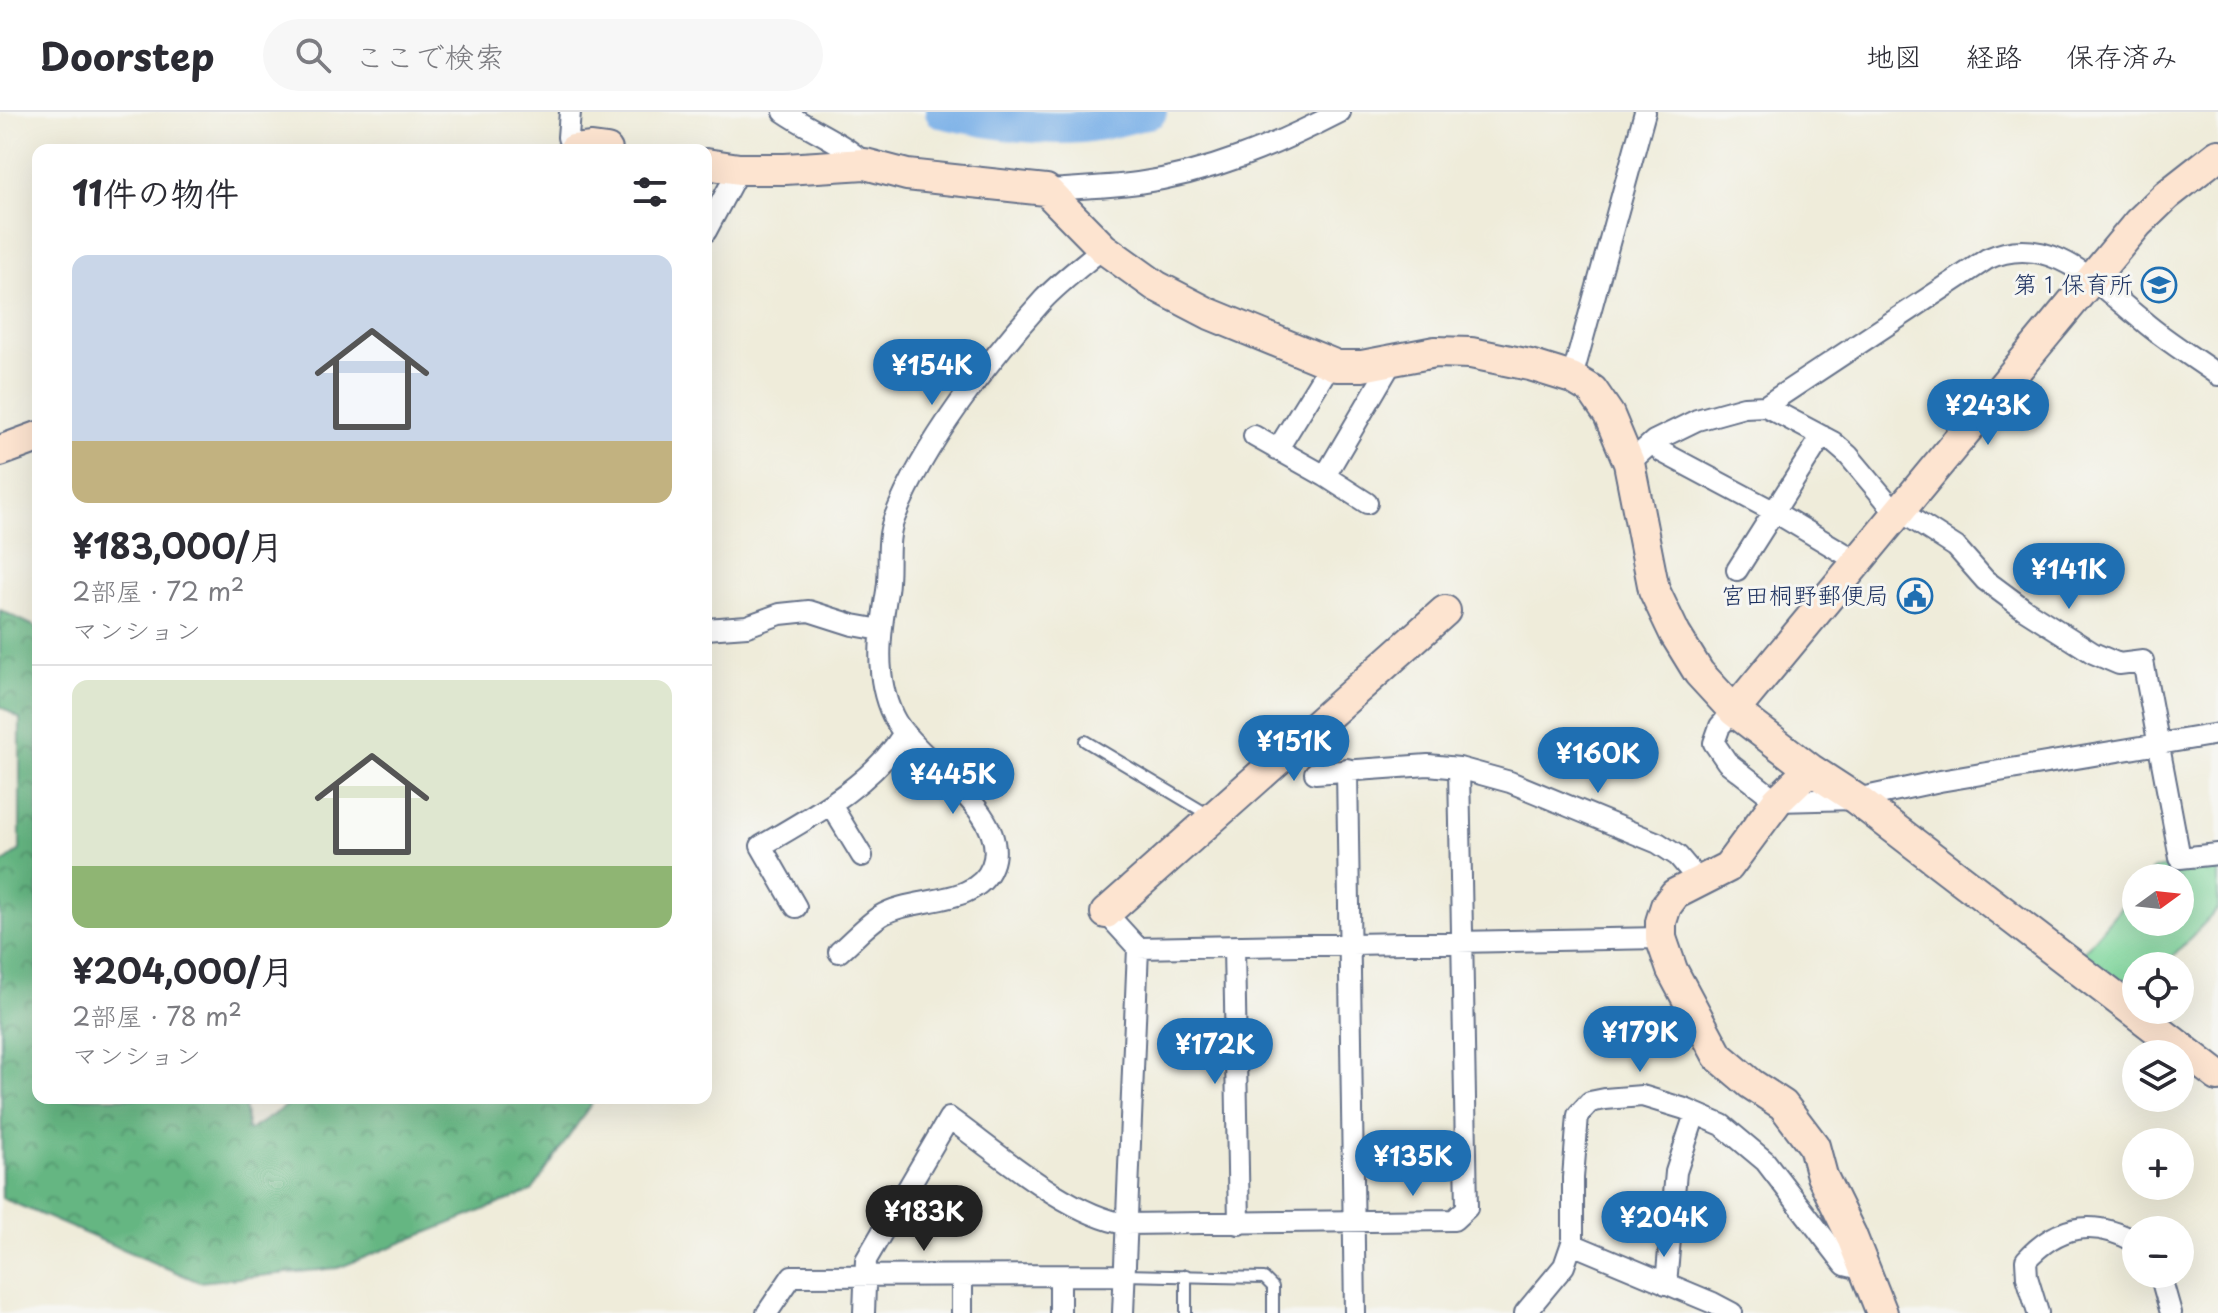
<!DOCTYPE html>
<html lang="ja">
<head>
<meta charset="utf-8">
<style>
	body { margin:0; font-family:"Playpen Sans","Klee One",sans-serif; background:#f7f7f7; color:#2b2b33; height:100vh; display:flex; flex-direction:column; font-size:30px; white-space:nowrap }
	* { box-sizing:border-box; margin:0 }
	p { font-size:26px; color:#7c7c81 }
	.icon { flex:none; width:44px; height:44px; fill:none; stroke:currentColor; stroke-width:2; stroke-linecap:round; stroke-linejoin:round }
	.map { position:relative; flex:1; overflow:hidden }
	.sheet { position:absolute; left:32px; top:32px; width:680px; height:960px; display:flex; flex-direction:column; background:#fff; border-radius:16px; box-shadow:0 8px 32px #0002 }
	.sheet>* { flex:none }
	.needle { width:52px; rotate:75deg }
	.controls { position:absolute; left:2122px; top:752px; display:grid; gap:16px }
	.controls a { display:grid; place-items:center; width:72px; height:72px; border-radius:50%; background:#fff; box-shadow:0 8px 32px #0002; font-size:40px }
	.price { position:absolute; translate:-50% -68px; padding:0 18px; border-radius:28px; background:#1f6fb2; color:#fff; font-size:26px; line-height:52px; filter:drop-shadow(0 2px 4px #0008) }
	.price::after { content:''; position:absolute; left:50%; top:48px; width:24px; height:18px; margin-left:-12px; background:inherit; clip-path:polygon(0 0,100% 0,50% 100%) }
	.price.active { background:#222; color:#fff }
	ul { padding:0; list-style:none }
	li { display:grid; align-content:center; gap:16px; height:424px; padding:0 40px }
	li+li { border-top:2px solid #e1e1e2 }
	li span { display:grid; place-items:center; height:248px; border-radius:16px; color:#555 }
	li>.icon { margin-inline-start:auto }
	span .icon { width:144px; height:144px; fill:#fffc; stroke-width:1 }
	li b { font-size:34px }
	h2 { display:flex; justify-content:space-between; align-items:center; height:96px; padding:0 40px; font-size:34px }
	header { display:flex; align-items:center; gap:48px; box-sizing:border-box; height:112px; padding:0 40px; background:#fff; border-bottom:2px solid #e1e1e2 }
	header strong { font-size:38px }
	nav { display:flex; gap:44px; margin-inline-start:auto; font-size:28px }
	.search { width:560px; height:72px; background:#f7f7f7; display:flex; align-items:center; gap:20px; box-sizing:border-box; padding:0 28px; border-radius:44px; color:#7c7c81; font-size:30px }
	.map>svg:first-child { display:block }
	.green { fill:#7cd59a; stroke:#4c827c; stroke-width:2 }
	.forest { fill:url(#forest-crowns); stroke:#407270; stroke-width:2 }
	.lines { fill:none; stroke-linecap:round; stroke-linejoin:round }
	.river { stroke:#78afe7; stroke-width:32 }
	.lane-casing { stroke:#657189; stroke-width:14 }
	.street-casing { stroke:#657189; stroke-width:24 }
	.secondary-casing { stroke:#657189; stroke-width:34 }
	.lane { stroke:#fff; stroke-width:10 }
	.street { stroke:#fff; stroke-width:20 }
	.secondary { stroke:#fde4d0; stroke-width:30 }
	.labels { text-anchor:middle; stroke-width:6; stroke-linejoin:round; paint-order:stroke }
	.poi-label { font-size:24px; fill:#1b2f5e; stroke:#f6f6f2; text-anchor:end }
</style>
</head>
<body>
<header>
<strong>Doorstep</strong>
<div class="search"><svg class="icon" aria-label="search" viewBox="0 0 24 24"><circle cx="10" cy="10" r="6"/><path d="M15 15l6 6"/></svg>ここで検索</div>
<nav><a>地図</a><a>経路</a><a>保存済み</a></nav>
</header>
<div class="map">
<svg width="2218" height="1201" viewBox="0 0 2218 1201">
	<defs>
		<pattern id="forest-crowns" width="20" height="18" patternUnits="userSpaceOnUse" patternTransform="scale(2)"><rect width="20" height="18" fill="#65b682"/><path d="M2 6a3 3 0 1 1 6 0M12 15a3 3 0 1 1 6 0" fill="none" stroke="#52946e"/></pattern>
	</defs>
	<rect width="100%" height="100%" fill="#f6f6f2"/>
	<filter id="ink" filterUnits="userSpaceOnUse"><feTurbulence type="fractalNoise" baseFrequency=".0125" numOctaves="2"/><feDisplacementMap in="SourceGraphic" scale="16" xChannelSelector="R" yChannelSelector="G"/><feConvolveMatrix kernelMatrix="1 2 1 2 8 2 1 2 1" color-interpolation-filters="sRGB"/></filter>
	<filter id="wash" filterUnits="userSpaceOnUse"><feTurbulence type="fractalNoise" baseFrequency=".006" numOctaves="4" result="noise"/><feDisplacementMap in="SourceGraphic" scale="32" xChannelSelector="R" yChannelSelector="G"/><feGaussianBlur stdDeviation="1.8" result="paint"/><feColorMatrix in="noise" values="0 0 0 0 0 0 0 0 0 0 0 0 0 0 0 0 0 1.4 0 .05"/><feComposite in="paint" operator="in"/></filter>
	<g filter="url(#wash)">
		<rect width="100%" height="100%" fill="#efecda"/>
		<!-- green -->
		<path class="green" d="M2218,748V797L2163,854H2136L2134,884L2082,841L2136,777V810H2180V766H2145L2153,757Z"/>
		<!-- forest -->
		<path class="forest" d="M0,498L38,516V986H243L248,1019L299,986H595L532,1079L338,1156L199,1170L2,1086L0,753L20,738V607L0,594Z"/>
		<g class="lines">
			<!-- river -->
			<path class="river" d="M941,0C991,11 1051,22 1102,12C1119,9 1135,4 1151,0"/>
		</g>
	</g>
	<g filter="url(#ink)">
		<g class="lines">
			<!-- lane casing -->
			<g class="lane-casing">
				<path id="lane" d="M1085,629L1209,703
					M1123,1163L1264,1166L1273,1175V1201
					M1186,1201V1163"/>
			</g>
			<!-- street casing -->
			<g class="street-casing">
				<path id="street" d="M570,0L568,25L572,38
					M784,0C810,18 843,30 865,52
					M1046,78C1077,76 1108,75 1138,71C1210,61 1276,33 1340,0
					M706,119L739,57
					M1572,266L1645,0
					M1765,294L1987,147C2050,118 2098,173 2143,209C2166,229 2193,245 2218,263
					M1254,324L1325,364L1393,248
					M1654,329L1662,340L1773,399L1857,449
					M1277,338L1331,251
					M1629,351L1654,329L1697,308L1744,295L1765,294L1833,330L1848,343L1889,392L1956,435L1985,468L2024,497L2093,541L2119,552L2143,549L2180,746L2218,742
					M1325,364L1367,391
					M1737,458L1822,324
					M706,517L747,514L780,502L809,499L853,513L881,518
					M1734,599L1720,614L1714,631L1727,650L1777,689L1856,687L1940,669L2218,622
					M1347,657L1355,1201
					M1315,661L1428,653L1459,656L1510,670L1658,731L1678,744L1700,770
					M831,693L862,744
					M796,795L761,734C812,704 872,673 904,621
					M1106,801L1138,836L1123,1201
					M1234,835L1239,1112
					M1138,836L1661,826
					M839,840C852,829 865,814 880,804C913,783 976,796 992,754C1013,700 913,647 893,604C874,565 880,521 887,479C891,456 885,430 894,407C923,332 989,248 1043,188C1061,169 1083,153 1103,136
					M1572,1132L1713,1191L1732,1201
					M2160,1162L2171,1201
					M962,1164V1201
					M1060,1165V1201
					M1666,1172L1676,1060L1695,1002
					M767,1201L792,1164L1123,1163
					M864,1201L866,1148L949,1006C998,1041 1068,1103 1126,1112L1454,1108L1467,1096L1459,656
					M1525,1201L1564,1154L1573,1128V1066L1578,1003L1590,990L1605,987L1642,984L1685,997L1722,1013L1765,1049L1845,1153L1865,1158
					M2038,1201L2027,1165L2026,1148C2058,1113 2093,1106 2136,1130"/>
			</g>
			<!-- secondary casing -->
			<g class="secondary-casing">
				<path id="secondary" d="M574,38L592,36L607,38
					M706,52L739,57H785L865,52L907,63L1046,78L1103,136L1156,174L1210,202L1337,254H1362L1435,240L1471,241L1530,253L1572,266L1592,278L1609,303L1629,351L1654,478L1675,522L1699,561L1734,599L1810,657L1856,687L2218,964
					M0,339L38,325
					M1734,599L2138,111L2167,83L2218,43
					M1810,657L1777,689L1728,755L1675,782L1666,794L1661,810V826L1672,858L1718,944L1751,972L1783,993L1814,1034L1822,1064L1851,1123L1882,1201
					M1106,801L1445,499"/>
			</g>
			<!-- lane -->
			<use href="#lane" class="lane"/>
			<!-- street -->
			<use href="#street" class="street"/>
			<!-- secondary -->
			<use href="#secondary" class="secondary"/>
		</g>
	</g>
	<!-- icons -->
	<defs>
		<g id="school-ring" transform="scale(1.8)"><circle r="9.5" fill="#f6f6f2" stroke="#1f6fb2" stroke-width="1.5"/><path d="M0-5L7-2L0 1L-7-2ZM-4 1L0 2.5L4 1V4Q0 6-4 4Z" fill="#1f6fb2"/></g>
		<g id="civic-ring" transform="scale(1.8)"><circle r="9.5" fill="#f6f6f2" stroke="#1f6fb2" stroke-width="1.5"/><path d="M-.6-6.5H3V-4.5H.6V-3L4-1V1h2V6H-6V1h2V-1L-.6-3ZM-1.2 2.5V6h2.4V2.5Z" fill="#1f6fb2"/></g>
	</defs>
	<g fill-rule="evenodd">
		<use href="#school-ring" x="2159" y="173"/>
		<use href="#civic-ring" x="1915" y="484"/>
	</g>
	<g class="labels">
		<!-- poi labels -->
		<g class="poi-label">
			<text x="2133" y="181">第１保育所</text>
			<text x="1889" y="492">宮田桐野郵便局</text>
		</g>
	</g>
</svg>
<div class="controls">
<a><svg class="needle" viewBox="-14 -14 28 28"><path d="M0-13l5 13h-10z" fill="#e53935"/><path d="M0 13l5-13h-10z" fill="#7c7c81"/></svg></a>
<a><svg class="icon" aria-label="locate" viewBox="0 0 24 24"><circle cx="12" cy="12" r="6"/><path d="M12 2v4M12 18v4M2 12h4M18 12h4"/></svg></a>
<a><svg class="icon" aria-label="layers" viewBox="0 0 24 24"><path d="M12 4l9 5-9 5-9-5zM3 14l9 5 9-5"/></svg></a>
<a>+</a>
<a>−</a>
</div>
<b class="price" style="left:932px;top:295px">¥154K</b>
<b class="price" style="left:1988px;top:335px">¥243K</b>
<b class="price" style="left:2069px;top:499px">¥141K</b>
<b class="price" style="left:1294px;top:671px">¥151K</b>
<b class="price" style="left:1598px;top:683px">¥160K</b>
<b class="price" style="left:953px;top:704px">¥445K</b>
<b class="price" style="left:1640px;top:962px">¥179K</b>
<b class="price" style="left:1215px;top:974px">¥172K</b>
<b class="price" style="left:1413px;top:1086px">¥135K</b>
<b class="price active" style="left:924px;top:1141px">¥183K</b>
<b class="price" style="left:1664px;top:1147px">¥204K</b>
<section class="sheet">
<h2>11件の物件<svg class="icon" aria-label="filters" viewBox="0 0 24 24"><path d="M4 7h16M4 17h16"/><circle cx="9" cy="7" r="2"/><circle cx="15" cy="17" r="2"/></svg></h2>
<ul>
<li><span style="background:linear-gradient(#c9d6e8 75%,#c2b280 0)"><svg class="icon" aria-label="home" viewBox="0 0 24 24"><path d="M3 11l9-7 9 7M6 9v11h12V9"/></svg></span><div><b>¥183,000/月</b><p>2部屋 · 72 m²</p><p>マンション</p></div></li>
<li><span style="background:linear-gradient(#dfe7d0 75%,#8fb573 0)"><svg class="icon" aria-label="home" viewBox="0 0 24 24"><path d="M3 11l9-7 9 7M6 9v11h12V9"/></svg></span><div><b>¥204,000/月</b><p>2部屋 · 78 m²</p><p>マンション</p></div></li>
</ul>
</section>
</div>
</body>
</html>
